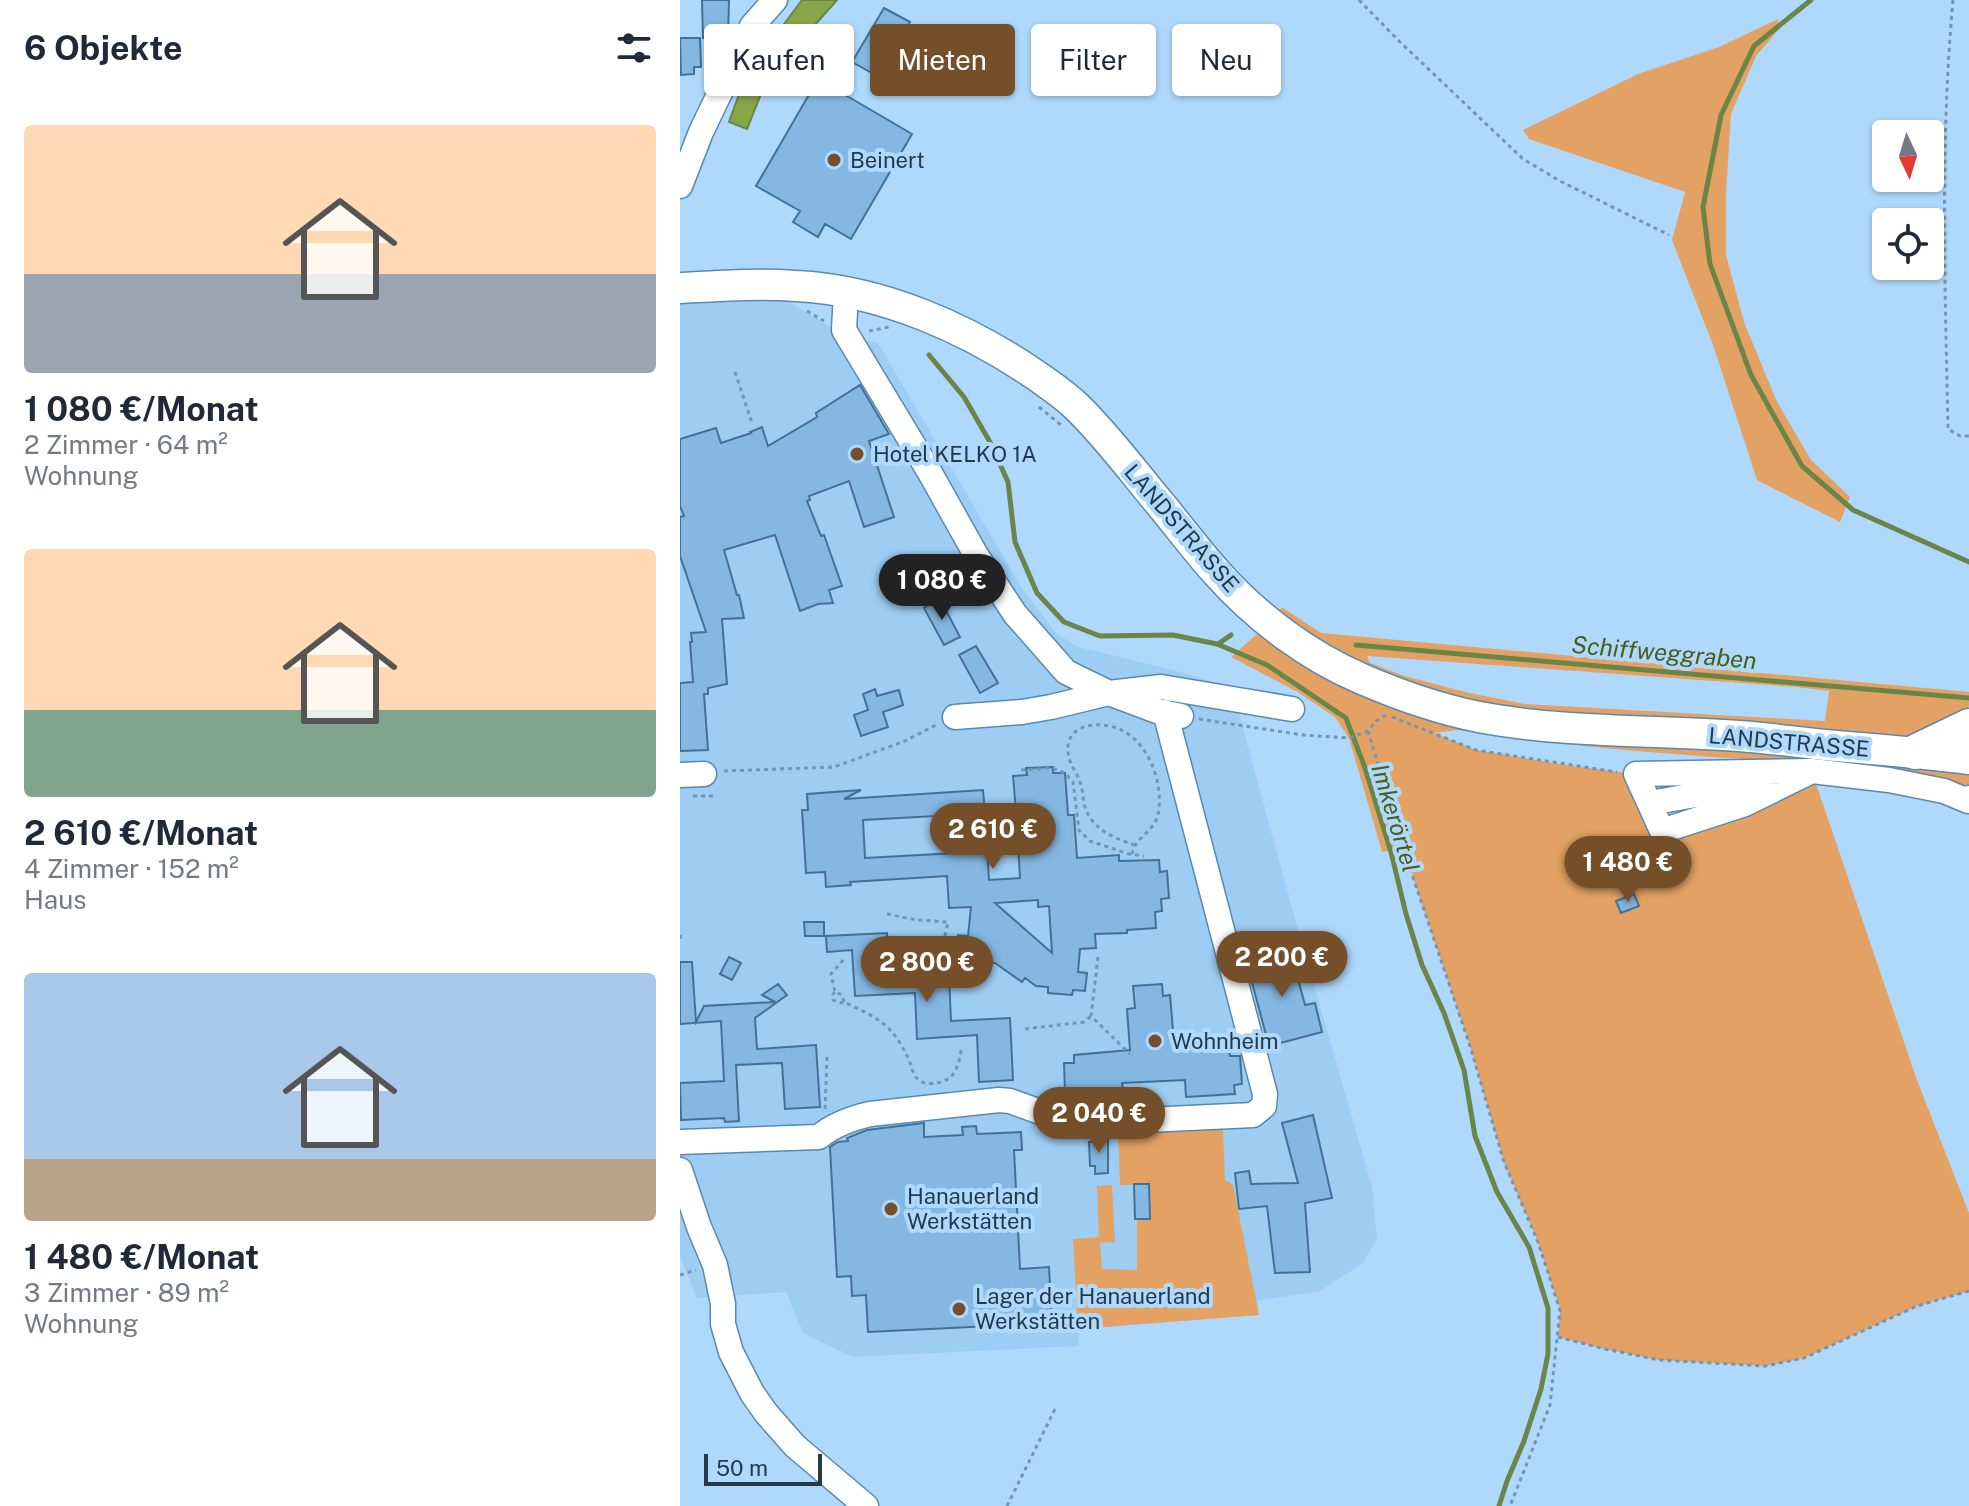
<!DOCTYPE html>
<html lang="de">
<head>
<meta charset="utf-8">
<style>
	body { margin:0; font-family:"Public Sans",sans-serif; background:#f2f2f3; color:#1f2937; height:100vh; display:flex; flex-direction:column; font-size:30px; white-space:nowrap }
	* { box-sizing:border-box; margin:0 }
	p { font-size:26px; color:#747a83 }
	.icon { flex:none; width:44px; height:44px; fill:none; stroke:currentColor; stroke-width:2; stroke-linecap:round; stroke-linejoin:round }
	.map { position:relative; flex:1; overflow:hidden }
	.panel { display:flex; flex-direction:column; background:#fff; width:680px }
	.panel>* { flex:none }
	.banner { position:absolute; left:24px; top:24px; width:760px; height:72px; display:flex; gap:16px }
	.needle { width:52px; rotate:176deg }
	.fabs { position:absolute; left:1192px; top:120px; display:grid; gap:16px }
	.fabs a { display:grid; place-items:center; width:72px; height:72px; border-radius:8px; background:#fff; box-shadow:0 2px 6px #0004; font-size:40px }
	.scale { position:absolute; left:24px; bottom:20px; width:118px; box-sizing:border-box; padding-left:8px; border:4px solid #24394a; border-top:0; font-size:22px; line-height:28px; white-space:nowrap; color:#24394a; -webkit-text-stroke:6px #afd9fc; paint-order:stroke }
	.price { position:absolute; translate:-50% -68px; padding:0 18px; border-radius:28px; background:#744f2a; color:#fff; font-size:26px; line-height:52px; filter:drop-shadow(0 2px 4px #0008) }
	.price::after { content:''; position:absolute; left:50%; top:48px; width:24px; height:18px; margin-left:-12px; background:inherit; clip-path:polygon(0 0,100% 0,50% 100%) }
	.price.on { background:#222; color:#fff }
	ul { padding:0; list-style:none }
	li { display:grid; align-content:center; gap:16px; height:424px; padding:0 24px }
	li span { display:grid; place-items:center; height:248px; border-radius:8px; color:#555 }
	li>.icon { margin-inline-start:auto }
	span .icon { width:144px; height:144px; fill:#fffc; stroke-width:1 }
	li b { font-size:34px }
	h2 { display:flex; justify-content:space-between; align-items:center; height:96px; padding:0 24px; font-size:34px }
	.chip { padding:0 28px; border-radius:8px; background:#fff; box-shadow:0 2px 6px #0004; font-size:28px; line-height:72px }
	.chip.on { background:#744f2a; color:#fff }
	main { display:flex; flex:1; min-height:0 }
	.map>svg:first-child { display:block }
	.built { fill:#9ecdf4 }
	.green { fill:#e3a263; fill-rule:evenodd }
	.water { fill:#88a547; stroke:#6a8548; stroke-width:2 }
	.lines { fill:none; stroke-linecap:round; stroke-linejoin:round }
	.stream { stroke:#6a8548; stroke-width:5 }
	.building { fill:#84b8e2; stroke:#407299; stroke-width:2; fill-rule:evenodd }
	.minor-casing { stroke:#5789b1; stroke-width:27 }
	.major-casing { stroke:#5789b1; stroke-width:33 }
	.highway-casing { stroke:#5789b1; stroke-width:37 }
	.path { stroke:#7495b0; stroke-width:3; stroke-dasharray:4 4; stroke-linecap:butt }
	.minor { stroke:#fff; stroke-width:24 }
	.major { stroke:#fff; stroke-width:30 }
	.highway { stroke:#fff; stroke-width:34 }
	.poi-dot { fill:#744f2a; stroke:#afd9fc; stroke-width:3 }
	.labels { text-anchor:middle; stroke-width:8; stroke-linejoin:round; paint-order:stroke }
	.poi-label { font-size:22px; fill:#24394a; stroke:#afd9fc; text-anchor:start }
	.street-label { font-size:22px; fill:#24394a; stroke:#afd9fc }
	.water-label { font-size:24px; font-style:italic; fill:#4a5d1a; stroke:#afd9fc }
</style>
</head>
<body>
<main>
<section class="panel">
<h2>6 Objekte<svg class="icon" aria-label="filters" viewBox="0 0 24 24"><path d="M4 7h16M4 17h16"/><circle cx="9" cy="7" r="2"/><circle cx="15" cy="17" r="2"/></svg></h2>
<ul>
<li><span style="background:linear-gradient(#ffd9b3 60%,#9aa5b1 0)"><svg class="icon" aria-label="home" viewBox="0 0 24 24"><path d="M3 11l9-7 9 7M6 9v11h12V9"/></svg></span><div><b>1 080 €/Monat</b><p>2 Zimmer · 64 m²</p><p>Wohnung</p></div></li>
<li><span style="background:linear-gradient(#ffd9b3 65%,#7fa58c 0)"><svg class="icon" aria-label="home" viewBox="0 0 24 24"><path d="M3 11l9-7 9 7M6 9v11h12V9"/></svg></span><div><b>2 610 €/Monat</b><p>4 Zimmer · 152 m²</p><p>Haus</p></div></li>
<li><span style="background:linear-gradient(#a9c7e8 75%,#b9a48a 0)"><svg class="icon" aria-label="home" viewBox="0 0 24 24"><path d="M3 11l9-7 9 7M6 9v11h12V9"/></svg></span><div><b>1 480 €/Monat</b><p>3 Zimmer · 89 m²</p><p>Wohnung</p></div></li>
</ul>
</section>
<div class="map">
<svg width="1289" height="1506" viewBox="0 0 1289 1506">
	<rect width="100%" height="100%" fill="#afd9fc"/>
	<!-- built -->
	<path class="built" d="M96,296L115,305L163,335L198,343L342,588L376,633L398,647L501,672L552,688L612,908L692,1187L697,1238L683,1263L640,1291L577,1301L579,1315L399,1329L398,1346L172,1357L123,1333L106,1292L17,1298L0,1257V299Z"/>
	<!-- green -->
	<path class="green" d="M1098,19L1100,28L1076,56L1051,114L1046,193V255L1064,322L1097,402L1131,460L1170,497L1160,522L1077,480L1033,345L992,240L1005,192L849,139L843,130L958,74L1039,47Z
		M603,608L641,633L1289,692V706L1281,718L1246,734L1225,736L939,719L777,701L689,670L594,611ZM687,656L1116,687L1149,691L1145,721L845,704L785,692L725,676L690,663Z
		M585,627L720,703L1289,771V801L1133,775L1237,1080L1289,1213V1291L1237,1306L1124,1358L1085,1366L979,1360L925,1349L878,1337L880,1310L858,1242L824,1162L790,1046L723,848L702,852L669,738L655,717L616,691L551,657ZM778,730C894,748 1011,756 1128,763L982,831L953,774L887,765L796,750L754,733Z
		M543,1129L545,1180L553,1185L579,1315L398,1329L393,1239L419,1237L417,1186L432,1185L435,1242L420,1243L422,1269L457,1270V1219L470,1218L469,1184L440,1185L438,1133Z"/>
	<!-- water -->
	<path class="water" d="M122,0H157L87,79L67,129L49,122L66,75Z"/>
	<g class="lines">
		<!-- stream -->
		<path class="stream" d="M1131,0L1074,46L1041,115L1023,207L1030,264L1071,375L1122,466L1173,510L1289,562
			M249,355L284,397L310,442L328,482L335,542L357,593L384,622L420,636L493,635L537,644L587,665L666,718L685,768L711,852L726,914L742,965L764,1013L784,1070L795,1136L817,1192L849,1247L868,1308V1354L861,1389L844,1441L827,1481L819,1506
			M538,644L551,635
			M676,645L1289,698"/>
	</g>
	<!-- building -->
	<path class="building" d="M22,0H49L48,38H23Z
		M204,8L230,22L199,77L172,62Z
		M0,38H20L21,67H14V74L1,75Z
		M138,79L232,134L171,239L145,224L138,237L113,222L120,211L76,186Z
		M180,385L209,434L189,441L214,517L184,527L169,481L129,496L130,500L127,501L141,536L144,535L162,586L149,590L153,603L138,604L120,611L95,535L44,550L57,595H59L64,618L42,619L47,684L28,688V694H24L28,750L0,751V683L13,682L10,642H12L11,633L26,632L0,556V517L4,516L0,506V439L36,428L41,443L71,433L70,432L82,427L88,446L137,417L136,413Z
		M260,599L280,637L264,645L244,608Z
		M296,646L318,683L300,693L279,655Z
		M195,689L197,696L219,690L223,705L203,712L208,727L181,736L174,715L188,710L183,694Z
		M373,767V773H385L388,815H394L397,858L439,855V861L479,860L480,872L487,871L489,898L481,899L482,911L475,912L476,928L447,930V933L415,934L416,948L400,949L398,972L407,973L405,991L393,990L392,995L368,993V987L356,986L345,978L342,982L315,963L276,959L278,935L288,936L291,907L269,908L267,876L170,882L171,885L146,887L145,872L126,873L122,810H128L127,794L181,790L164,799L303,790L305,813L336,811L333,776L347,775L346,768ZM274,815L276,853L185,858L183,820ZM337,826L340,878L309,880L306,829ZM358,900V907L369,906L372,953L315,903Z
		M954,894L959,906L941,913L936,901Z
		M124,922H144V936H125Z
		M207,933L209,979L269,976L271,1021L330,1018L333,1080L299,1082L297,1035L237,1039L235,993L175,996L172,950L147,952L146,936Z
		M610,949L625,1005L635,1003L642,1032L589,1046L566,960Z
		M49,957L61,963L52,980L40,974Z
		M0,962H12L16,1022L24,1006L95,1002L82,995L98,984L107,995L75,1018L77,1049L136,1045L140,1107L105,1109L102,1063L56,1065L59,1121L45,1122L44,1118L1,1120L0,1083L44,1081L41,1021L0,1024Z
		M482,984L483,996L490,995L494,1042H500L501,1050L549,1046L550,1056H560L562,1084L554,1085L555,1094L506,1097L505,1080L442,1083L444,1097L399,1099L398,1092L385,1093L384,1063H394V1055L450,1050L447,1009L455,1008L453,986Z
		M633,1115L652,1198L625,1203L630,1272L595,1273L587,1206L559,1209L555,1173L569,1171L571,1184L618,1183L602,1123Z
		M244,1123V1137L283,1135L282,1127L296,1126L297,1134L341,1132L342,1150H334L340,1269L369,1267L372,1323L188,1332L186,1295L172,1296L171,1276L157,1277L150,1147L158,1142L168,1141L167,1138L187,1130Z
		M428,1137V1173L415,1174V1166H410L409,1142H413V1138Z
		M454,1184H469L470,1219H455Z"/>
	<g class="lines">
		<!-- minor casing -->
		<g class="minor-casing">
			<path id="minor" d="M0,186L21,132L72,26L95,0
				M166,293L164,330L249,471L296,555L335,614L386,672L429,693L477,711L501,716
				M275,717L342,712L371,707L429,693L481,687L612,709
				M1132,771L1065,804L982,831L956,774L1132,771L1209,780L1264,791L1288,801L1289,798
				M0,775L24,774
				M970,803L1072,785
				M0,1142L139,1137C153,1125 173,1118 190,1114L319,1100L330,1101L377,1118L403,1123L573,1115L584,1106L585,1094L485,712
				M0,1170L19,1227L35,1265L43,1304V1324L51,1352L72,1393L86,1413L115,1446L186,1506"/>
		</g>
		<!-- major casing -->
		<g class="major-casing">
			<path id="major" d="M0,288C38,286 77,283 116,286C201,290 287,328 357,376C371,386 385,395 397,407C428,437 454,473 482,506C500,528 518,552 537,573C576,617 628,656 682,679C719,695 759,709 799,717C884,733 972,730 1059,736C1087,738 1116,742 1145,745C1193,749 1241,753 1289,759"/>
		</g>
		<!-- highway casing -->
		<g class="highway-casing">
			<path id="highway" d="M1235,752L1289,726"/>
		</g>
		<!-- path -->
		<path class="path" d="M679,0L719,41L843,159L880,181L989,235
			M1273,0C1260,143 1265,286 1268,429L1280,436H1289
			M127,311L144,321
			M189,331L209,327
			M55,372L72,423
			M359,407L381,425
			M212,600L234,592L279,565
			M712,717L796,750L937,772
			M519,719L623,735L669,738L688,731L696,721L706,715
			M688,731L720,839L790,1046L824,1162L858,1242L880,1310L870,1405L830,1506
			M341,770L372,768L385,773L393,782L399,830L410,841L449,854L464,856
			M44,771L154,767L225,741L256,725
			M13,796H37
			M452,854C456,834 477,833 479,808C482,781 469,746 445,732C426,720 386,721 388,751C388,764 399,774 401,786C403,792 403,798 404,804C411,829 432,837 454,845
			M207,914L237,920L268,922L260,957
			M0,935L1,942
			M418,957L411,1016L450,1054
			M155,992L153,994V1000L161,1003L164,1002C179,1009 200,1018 211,1031C219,1040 226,1052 230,1063C232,1068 233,1076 238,1079C244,1085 253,1084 261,1082C277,1078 279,1061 282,1047
			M164,1002L162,995L155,992L151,974L165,958
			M345,1029L404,1022L411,1016
			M145,1109L147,1057
			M0,1275L16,1270
			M878,1337L925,1349L979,1360L1085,1366L1124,1358L1237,1306L1289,1291
			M327,1506L375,1409"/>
		<!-- minor -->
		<use href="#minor" class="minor"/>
		<!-- major -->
		<use href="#major" class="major"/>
		<!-- highway -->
		<use href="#highway" class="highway"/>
	</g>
	<!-- markers -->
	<g class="poi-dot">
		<circle cx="154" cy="160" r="8"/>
		<circle cx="177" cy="454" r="8"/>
		<circle cx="475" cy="1041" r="8"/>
		<circle cx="211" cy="1209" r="8"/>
		<circle cx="279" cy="1309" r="8"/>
	</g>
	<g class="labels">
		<!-- poi labels -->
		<g class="poi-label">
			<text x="170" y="168">Beinert</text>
			<text x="193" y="462">Hotel KELKO 1A</text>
			<text x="491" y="1049">Wohnheim</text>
			<text x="227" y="1204">Hanauerland<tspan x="227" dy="25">Werkstätten</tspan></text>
			<text x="295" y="1304">Lager der Hanauerland<tspan x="295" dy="25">Werkstätten</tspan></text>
		</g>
		<!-- street labels -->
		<g class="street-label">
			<text transform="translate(502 528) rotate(49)" y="8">LANDSTRASSE</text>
			<text transform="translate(1109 742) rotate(5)" y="8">LANDSTRASSE</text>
		</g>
		<!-- water labels -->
		<g class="water-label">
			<text transform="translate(984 653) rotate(5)" y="8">Schiffweggraben</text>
			<text transform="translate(715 818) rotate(73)" y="8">Imkerörtel</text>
		</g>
	</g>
</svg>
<div class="fabs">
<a><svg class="needle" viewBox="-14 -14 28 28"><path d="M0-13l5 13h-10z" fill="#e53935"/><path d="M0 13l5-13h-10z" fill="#747a83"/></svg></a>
<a><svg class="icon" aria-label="locate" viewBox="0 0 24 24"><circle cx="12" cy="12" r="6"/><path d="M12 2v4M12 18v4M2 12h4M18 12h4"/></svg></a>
</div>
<div class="scale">50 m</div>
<b class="price on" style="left:262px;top:622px">1 080 €</b>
<b class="price" style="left:313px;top:871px">2 610 €</b>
<b class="price" style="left:948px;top:904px">1 480 €</b>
<b class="price" style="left:602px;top:999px">2 200 €</b>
<b class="price" style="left:247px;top:1004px">2 800 €</b>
<b class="price" style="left:419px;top:1155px">2 040 €</b>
<div class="banner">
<a class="chip">Kaufen</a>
<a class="chip on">Mieten</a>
<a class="chip">Filter</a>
<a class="chip">Neu</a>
</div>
</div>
</main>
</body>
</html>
